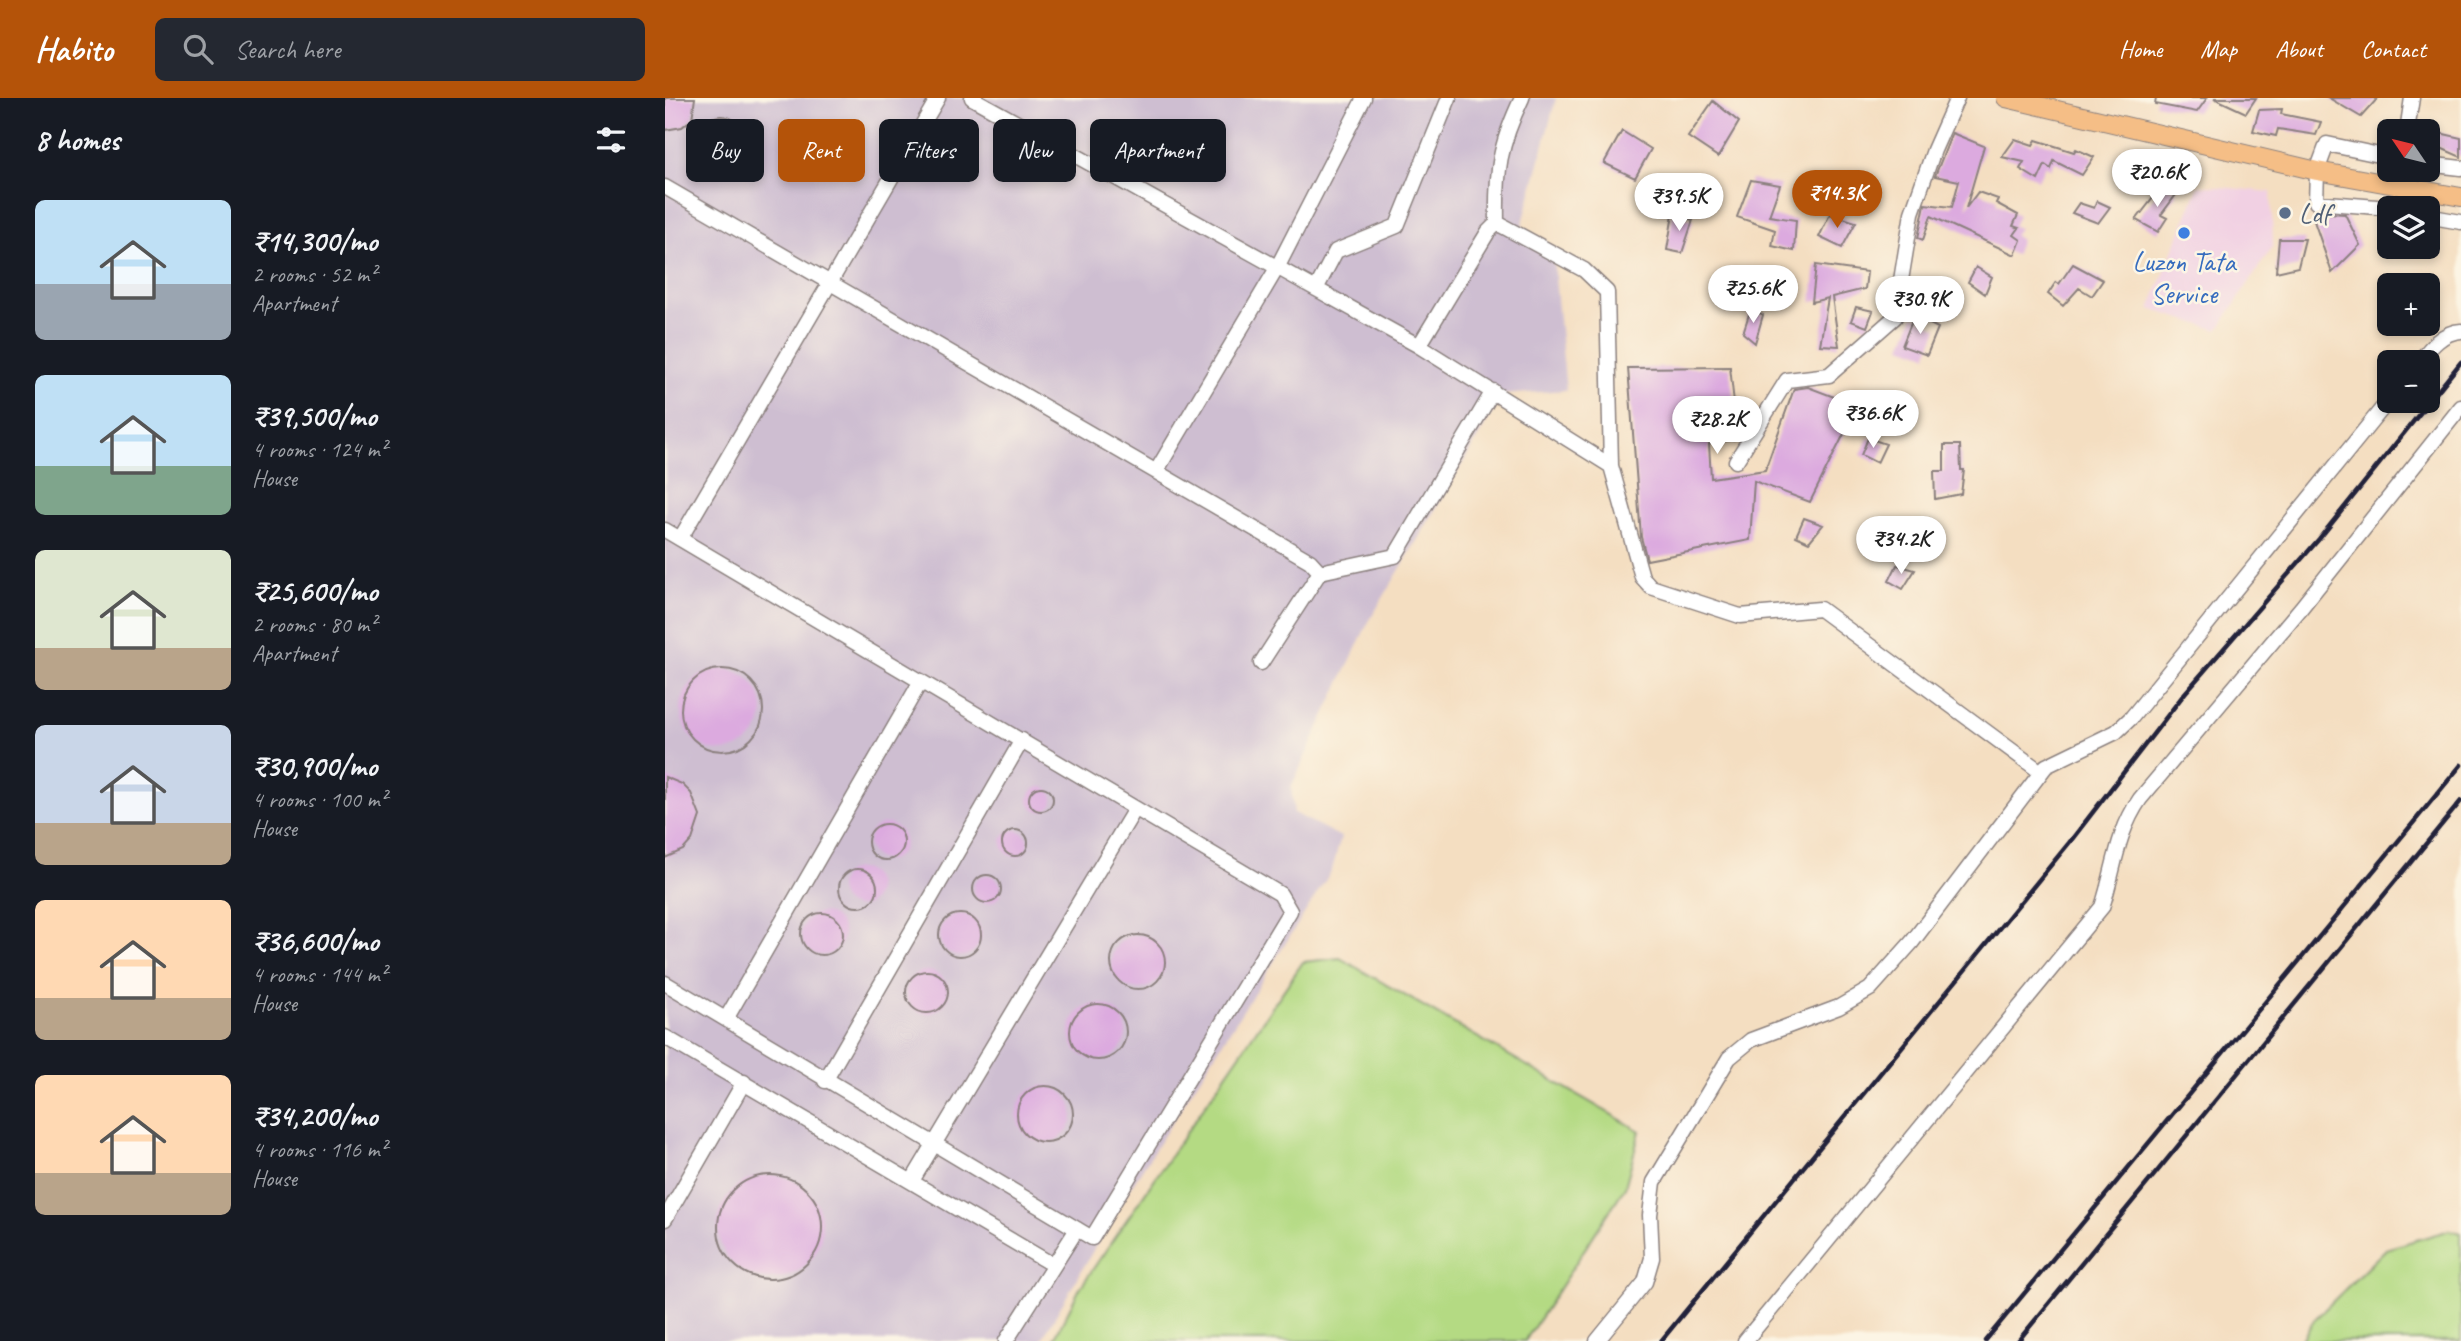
<!DOCTYPE html>
<html lang="en">
<head>
<meta charset="utf-8">
<style>
	body { margin:0; font-family:Caveat,sans-serif; background:#242831; color:#f1f3f6; height:100vh; display:flex; flex-direction:column; font-size:26px; white-space:nowrap }
	* { box-sizing:border-box; margin:0 }
	p { font-size:23px; color:#9ea1a6 }
	.icon { flex:none; width:38px; height:38px; fill:none; stroke:currentColor; stroke-width:2; stroke-linecap:round; stroke-linejoin:round }
	.map { position:relative; flex:1; overflow:hidden }
	.sheet { display:flex; flex-direction:column; background:#171b24; width:665px }
	.sheet>* { flex:none }
	.hud { position:absolute; left:21px; top:21px; width:665px; height:63px; display:flex; gap:14px }
	.needle { width:46px; rotate:305deg }
	.controls { position:absolute; left:1712px; top:21px; display:grid; gap:14px }
	.controls a { display:grid; place-items:center; width:63px; height:63px; border-radius:10px; background:#171b24; box-shadow:0 4px 10px #0003; font-size:35px }
	.price { position:absolute; translate:-50% -60px; padding:0 16px; border-radius:24px; background:#fff; color:#222; font-size:23px; line-height:46px; filter:drop-shadow(0 2px 4px #0008) }
	.price::after { content:''; position:absolute; left:50%; top:42px; width:21px; height:16px; margin-left:-10px; background:inherit; clip-path:polygon(0 0,100% 0,50% 100%) }
	.price.current { background:#b45309; color:#fff }
	ul { padding:0; list-style:none }
	li { display:flex; align-items:center; gap:21px; height:175px; padding:0 35px }
	li span { display:grid; place-items:center; flex:none; width:196px; height:140px; border-radius:10px; color:#555 }
	li>.icon { margin-inline-start:auto }
	span .icon { width:84px; height:84px; fill:#fffc; stroke-width:1 }
	li b { font-size:30px }
	h2 { display:flex; justify-content:space-between; align-items:center; height:84px; padding:0 35px; font-size:30px }
	.tag { padding:0 24px; border-radius:10px; background:#171b24; box-shadow:0 4px 10px #0003; font-size:24px; line-height:63px }
	.tag.current { background:#b45309; color:#fff }
	header { display:flex; align-items:center; gap:42px; box-sizing:border-box; height:98px; padding:0 35px; background:#b45309; color:#fff }
	header strong { font-size:33px }
	nav { display:flex; gap:38px; margin-inline-start:auto; font-size:24px }
	.search { width:490px; height:63px; background:#242831; display:flex; align-items:center; gap:18px; box-sizing:border-box; padding:0 24px; border-radius:10px; color:#9ea1a6; font-size:26px }
	main { display:flex; flex:1; min-height:0 }
	.map>svg:first-child { display:block }
	.built { fill:#f1d0e3 }
	.industrial { fill:#cebed1 }
	.green { fill:#b4da83; stroke:#6b7e5f; stroke-width:2 }
	.building { fill:#dcaadf }
	.lines { fill:none; stroke-linecap:round; stroke-linejoin:round }
	.minor-casing { stroke:#8b807e; stroke-width:17 }
	.major-casing { stroke:#8b807e; stroke-width:20 }
	.minor { stroke:#fff; stroke-width:14 }
	.major { stroke:#f5be86; stroke-width:18 }
	.rail { stroke:#22223b; stroke-width:4.5 }
	.service-dot { fill:#5c6f8a; stroke:#fcf5e5; stroke-width:2.5 }
	.shop-dot { fill:#3f7fe0; stroke:#fcf5e5; stroke-width:2.5 }
	.labels { text-anchor:middle; stroke-width:5; stroke-linejoin:round; paint-order:stroke }
	.service-label { font-size:28px; fill:#4e5e75; stroke:#fcf5e5; text-anchor:start }
	.shop-label { font-size:28px; fill:#366cbe; stroke:#fcf5e5 }
</style>
</head>
<body>
<header>
<strong>Habito</strong>
<div class="search"><svg class="icon" aria-label="search" viewBox="0 0 24 24"><circle cx="10" cy="10" r="6"/><path d="M15 15l6 6"/></svg>Search here</div>
<nav><a>Home</a><a>Map</a><a>About</a><a>Contact</a></nav>
</header>
<main>
<section class="sheet">
<h2>8 homes<svg class="icon" aria-label="filters" viewBox="0 0 24 24"><path d="M4 7h16M4 17h16"/><circle cx="9" cy="7" r="2"/><circle cx="15" cy="17" r="2"/></svg></h2>
<ul>
<li><span style="background:linear-gradient(#bfe0f5 60%,#9aa5b1 0)"><svg class="icon" aria-label="home" viewBox="0 0 24 24"><path d="M3 11l9-7 9 7M6 9v11h12V9"/></svg></span><div><b>₹14,300/mo</b><p>2 rooms · 52 m²</p><p>Apartment</p></div></li>
<li><span style="background:linear-gradient(#bfe0f5 65%,#7fa58c 0)"><svg class="icon" aria-label="home" viewBox="0 0 24 24"><path d="M3 11l9-7 9 7M6 9v11h12V9"/></svg></span><div><b>₹39,500/mo</b><p>4 rooms · 124 m²</p><p>House</p></div></li>
<li><span style="background:linear-gradient(#dfe7d0 70%,#b9a48a 0)"><svg class="icon" aria-label="home" viewBox="0 0 24 24"><path d="M3 11l9-7 9 7M6 9v11h12V9"/></svg></span><div><b>₹25,600/mo</b><p>2 rooms · 80 m²</p><p>Apartment</p></div></li>
<li><span style="background:linear-gradient(#c9d6e8 70%,#b9a48a 0)"><svg class="icon" aria-label="home" viewBox="0 0 24 24"><path d="M3 11l9-7 9 7M6 9v11h12V9"/></svg></span><div><b>₹30,900/mo</b><p>4 rooms · 100 m²</p><p>House</p></div></li>
<li><span style="background:linear-gradient(#ffd9b3 70%,#b9a48a 0)"><svg class="icon" aria-label="home" viewBox="0 0 24 24"><path d="M3 11l9-7 9 7M6 9v11h12V9"/></svg></span><div><b>₹36,600/mo</b><p>4 rooms · 144 m²</p><p>House</p></div></li>
<li><span style="background:linear-gradient(#ffd9b3 70%,#b9a48a 0)"><svg class="icon" aria-label="home" viewBox="0 0 24 24"><path d="M3 11l9-7 9 7M6 9v11h12V9"/></svg></span><div><b>₹34,200/mo</b><p>4 rooms · 116 m²</p><p>House</p></div></li>
</ul>
</section>
<div class="map">
<svg width="1796" height="1243" viewBox="0 0 1796 1243">
	<rect width="100%" height="100%" fill="#fcf5e5"/>
	<filter id="ink" filterUnits="userSpaceOnUse"><feTurbulence type="fractalNoise" baseFrequency=".0143" numOctaves="2"/><feDisplacementMap in="SourceGraphic" scale="14" xChannelSelector="R" yChannelSelector="G"/><feConvolveMatrix kernelMatrix="1 2 1 2 8 2 1 2 1" color-interpolation-filters="sRGB"/></filter>
	<filter id="wash" filterUnits="userSpaceOnUse"><feTurbulence type="fractalNoise" baseFrequency=".00686" numOctaves="4" result="noise"/><feDisplacementMap in="SourceGraphic" scale="28" xChannelSelector="R" yChannelSelector="G"/><feGaussianBlur stdDeviation="1.57" result="paint"/><feColorMatrix in="noise" values="0 0 0 0 0 0 0 0 0 0 0 0 0 0 0 0 0 1.4 0 .05"/><feComposite in="paint" operator="in"/></filter>
	<g filter="url(#wash)">
		<rect width="100%" height="100%" fill="#f4dec1"/>
		<!-- built -->
		<path class="built" d="M1534,87L1606,94L1608,148L1553,232L1485,211Z"/>
		<!-- industrial -->
		<path class="industrial" d="M0,0H891L857,129L887,149L901,292L838,297L702,527L626,689L629,715L676,739L667,772L452,1111L376,1243H0Z"/>
		<!-- green -->
		<path class="green" d="M675,860L975,1033L960,1089L860,1243H388L415,1190L638,864Z
			M1785,1132L1796,1135V1243H1636L1649,1222L1721,1151Z"/>
		<g id="blocks">
			<!-- building -->
			<path class="building" d="M0,0H30L27,21L17,29L0,32Z
				M1491,0H1542L1532,14L1490,6Z
				M1549,0H1591L1581,15Z
				M1664,0H1713L1696,19Z
				M1048,3L1074,24L1053,59L1023,39Z
				M1617,11L1616,16L1656,24L1651,37L1613,31L1611,38L1588,33L1594,12Z
				M34 40a22 22 0 1 1 44 0a22 22 0 1 1-44 0Z
				M1762,32L1796,40V59L1762,44Z
				M957,33L986,51L970,80L939,65Z
				M1287,35L1319,48L1301,110L1313,94L1333,101L1331,105L1353,117L1348,128L1354,130L1349,137L1356,142L1350,157L1266,118L1258,142L1253,140L1260,106L1287,109L1294,83L1270,78Z
				M1350,41L1368,47L1371,42L1409,54L1411,51L1429,59L1417,77L1389,63L1386,71L1380,67L1373,82L1355,71L1359,64L1337,59Z
				M1086,82L1115,87L1104,118L1131,122L1129,153L1107,148L1110,132L1072,119Z
				M1499,86L1513,94L1496,117L1502,120L1493,134L1471,122Z
				M1432,103L1445,109L1433,125L1407,115L1414,105L1429,110Z
				M1663,115L1680,116L1695,147L1667,175L1649,123Z
				M1008,116L1028,122L1017,155L1002,152Z
				M1165,116L1191,124L1177,150L1154,139Z
				M1614,141H1640L1633,169L1611,174Z
				M1408,166L1438,182L1427,198L1414,190L1398,208L1383,196L1391,184L1394,186Z
				M1151,167L1202,174L1200,191L1167,199L1174,248L1155,247L1163,200L1147,204Z
				M1311,169L1327,179L1320,196L1303,184Z
				M1191,209L1208,213L1202,229L1186,223Z
				M1086,210L1098,217L1090,245L1078,235Z
				M1249,218L1273,230L1262,257L1237,248Z
				M1065,269L1073,341L1044,346L1046,380L1100,372L1129,291L1143,289L1193,308L1145,404L1089,383L1085,442L982,462L976,439L963,270Z
				M1203,340L1221,346L1212,365L1196,357Z
				M1279,347H1295L1296,372H1299L1296,396L1270,401L1269,373H1279Z
				M1139,420L1158,427L1144,444L1131,438Z
				M1232,467L1250,472L1238,491L1224,483Z
				M16 612a41 41 0 1 1 82 0a41 41 0 1 1-82 0Z
				M0,679L17,686L26,695L35,718L27,742L18,752L0,760Z
				M364 701a12 12 0 1 1 24 0a12 12 0 1 1-24 0Z
				M203 744a18 18 0 1 1 36 0a18 18 0 1 1-36 0Z
				M337 745a13 13 0 1 1 26 0a13 13 0 1 1-26 0Z
				M174 790a19 19 0 1 1 38 0a19 19 0 1 1-38 0Z
				M308 791a14 14 0 1 1 28 0a14 14 0 1 1-28 0Z
				M136 836a21 21 0 1 1 42 0a21 21 0 1 1-42 0Z
				M274 837a21 21 0 1 1 42 0a21 21 0 1 1-42 0Z
				M446 864a27 27 0 1 1 54 0a27 27 0 1 1-54 0Z
				M241 894a21 21 0 1 1 42 0a21 21 0 1 1-42 0Z
				M405 934a28 28 0 1 1 56 0a28 28 0 1 1-56 0Z
				M352 1016a28 28 0 1 1 56 0a28 28 0 1 1-56 0Z
				M53 1129a52 52 0 1 1 104 0a52 52 0 1 1-104 0Z"/>
		</g>
	</g>
	<g filter="url(#ink)">
		<use href="#blocks" fill-opacity="0" stroke="#8b807e" stroke-width="2"/>
		<g class="lines">
			<!-- minor casing -->
			<g class="minor-casing">
				<path id="minor" d="M307,0L754,248L946,368
					M1742,33L1747,0
					M1724,59L1662,46L1652,73L1651,104L1724,110
					M1762,66L1796,70
					M0,89L645,463L655,474
					M1762,118L1796,124
					M832,125L919,172L942,194L946,368L977,479L986,489L1075,518L1155,511L1376,674
					M651,191L671,153L732,128L784,0
					M754,248L823,134L832,125C831,73 834,48 857,0
					M1754,264C1765,250 1777,234 1796,233
					M1071,363L1122,282L1164,277L1230,219L1247,115L1269,52L1292,0
					M492,372L612,170L699,0
					M0,432L615,796L625,813L427,1140L0,885
					M15,441L273,0
					M596,565L655,474L730,458L828,293
					M61,921L256,583
					M0,939L388,1167
					M160,983L357,642
					M247,1083L470,711
					M0,1121L79,984
					M341,1243L412,1131
					M932,1243L980,1184L987,1160L985,1117L989,1084L1064,960L1086,942L1174,909L1205,891L1247,844L1381,668L1451,634L1467,619L1724,302
					M1080,1243L1437,809C1450,770 1451,736 1475,701L1636,510L1796,309"/>
			</g>
			<!-- major casing -->
			<g class="major-casing">
				<path id="major" d="M1341,0L1652,73L1796,99"/>
			</g>
			<!-- minor -->
			<use href="#minor" class="minor"/>
			<!-- major -->
			<use href="#major" class="major"/>
			<!-- rail -->
			<path class="rail" d="M996,1243L1404,745L1520,595L1654,441L1796,264
				M1320,1243L1796,667
				M1353,1243L1796,703"/>
		</g>
	</g>
	<!-- markers -->
	<circle class="service-dot" cx="1620" cy="115" r="7"/>
	<circle class="shop-dot" cx="1519" cy="135" r="7"/>
	<g class="labels">
		<!-- service labels -->
		<g class="service-label">
			<text x="1634" y="125">Ldf</text>
		</g>
		<!-- shop labels -->
		<g class="shop-label">
			<text x="1519" y="173">Luzon Tata<tspan x="1519" dy="32">Service</tspan></text>
		</g>
	</g>
</svg>
<div class="controls">
<a><svg class="needle" viewBox="-14 -14 28 28"><path d="M0-13l5 13h-10z" fill="#e53935"/><path d="M0 13l5-13h-10z" fill="#9ea1a6"/></svg></a>
<a><svg class="icon" aria-label="layers" viewBox="0 0 24 24"><path d="M12 4l9 5-9 5-9-5zM3 14l9 5 9-5"/></svg></a>
<a>+</a>
<a>−</a>
</div>
<b class="price" style="left:1492px;top:111px">₹20.6K</b>
<b class="price current" style="left:1172px;top:132px">₹14.3K</b>
<b class="price" style="left:1014px;top:135px">₹39.5K</b>
<b class="price" style="left:1088px;top:227px">₹25.6K</b>
<b class="price" style="left:1255px;top:238px">₹30.9K</b>
<b class="price" style="left:1208px;top:352px">₹36.6K</b>
<b class="price" style="left:1052px;top:358px">₹28.2K</b>
<b class="price" style="left:1236px;top:478px">₹34.2K</b>
<div class="hud">
<a class="tag">Buy</a>
<a class="tag current">Rent</a>
<a class="tag">Filters</a>
<a class="tag">New</a>
<a class="tag">Apartment</a>
</div>
</div>
</main>
</body>
</html>
